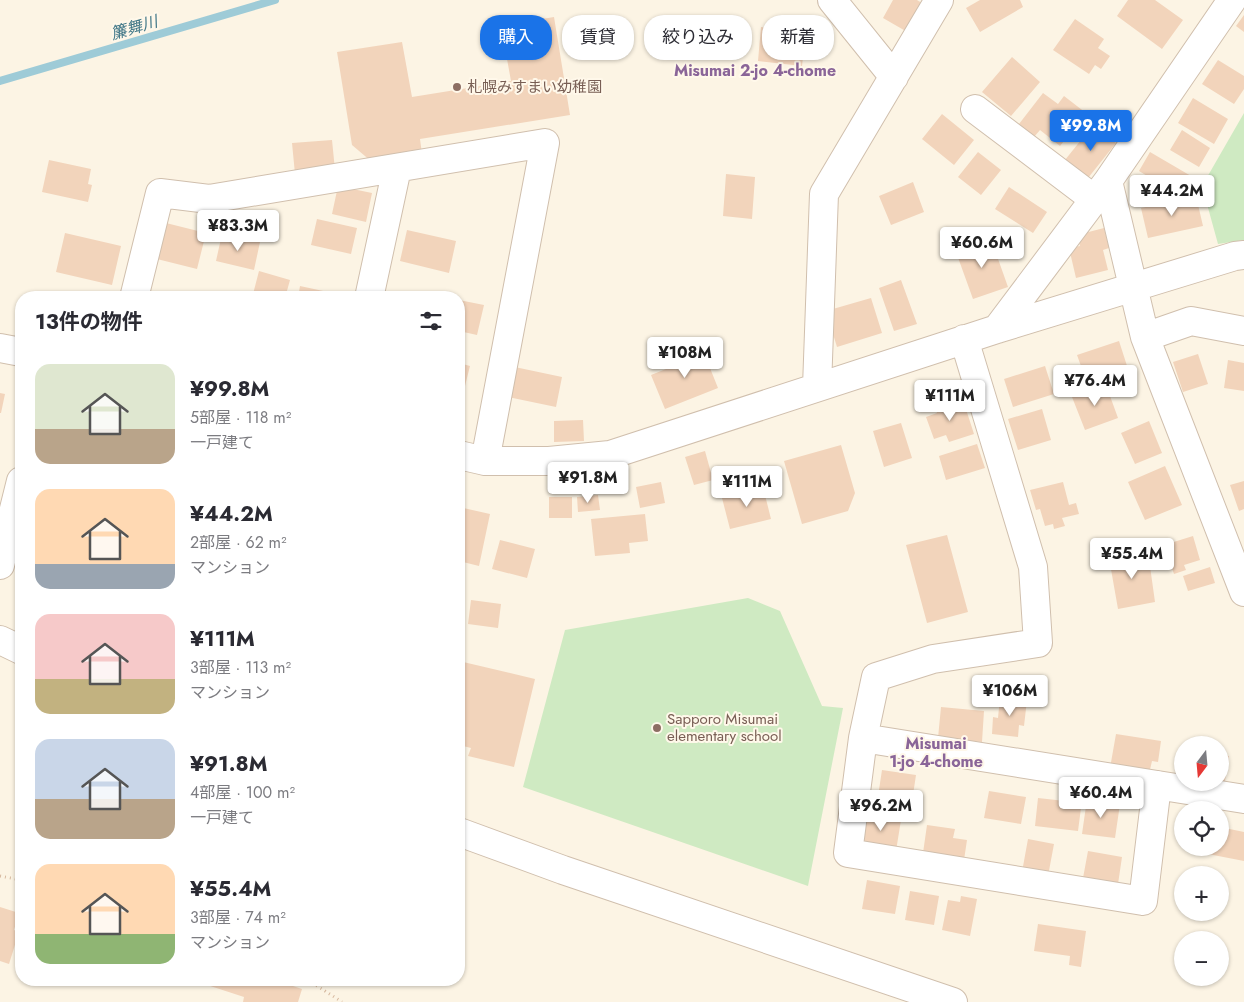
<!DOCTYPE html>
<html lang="ja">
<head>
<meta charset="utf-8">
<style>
	body { margin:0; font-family:Jost,"Noto Sans JP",sans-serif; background:#f2f2f3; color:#2b2b33; height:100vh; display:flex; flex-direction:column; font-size:19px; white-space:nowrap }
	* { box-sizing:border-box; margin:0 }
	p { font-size:16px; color:#7c7c81 }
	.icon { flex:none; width:28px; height:28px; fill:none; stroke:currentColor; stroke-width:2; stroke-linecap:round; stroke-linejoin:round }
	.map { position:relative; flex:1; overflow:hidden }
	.side { position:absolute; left:15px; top:291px; width:450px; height:695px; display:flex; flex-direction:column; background:#fff; border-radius:20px; box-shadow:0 1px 4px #0004 }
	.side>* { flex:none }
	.guide { position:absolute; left:480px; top:15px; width:475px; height:45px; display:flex; gap:10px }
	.needle { width:32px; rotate:196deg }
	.fabs { position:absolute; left:1174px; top:736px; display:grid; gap:10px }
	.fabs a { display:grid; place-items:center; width:55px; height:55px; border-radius:50%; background:#fff; box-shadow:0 1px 4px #0004; font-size:25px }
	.price { position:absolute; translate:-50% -42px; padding:0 11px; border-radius:5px; background:#fff; color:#222; font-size:16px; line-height:32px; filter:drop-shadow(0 1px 2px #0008) }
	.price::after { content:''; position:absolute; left:50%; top:30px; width:15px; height:11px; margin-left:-8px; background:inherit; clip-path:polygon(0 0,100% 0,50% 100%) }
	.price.selected { background:#1a73e8; color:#fff }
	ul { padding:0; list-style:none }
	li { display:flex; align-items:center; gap:15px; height:125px; padding:0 20px }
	li span { display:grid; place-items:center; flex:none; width:140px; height:100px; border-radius:15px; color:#555 }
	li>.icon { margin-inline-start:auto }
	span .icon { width:60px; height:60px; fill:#fffc; stroke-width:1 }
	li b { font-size:21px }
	h2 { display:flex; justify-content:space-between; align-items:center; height:60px; padding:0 20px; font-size:21px }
	.chip { padding:0 18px; border-radius:20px; background:#fff; box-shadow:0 1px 4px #0004; font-size:18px; line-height:45px }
	.chip.selected { background:#1a73e8; color:#fff }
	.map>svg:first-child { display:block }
	.green { fill:#cfeac2 }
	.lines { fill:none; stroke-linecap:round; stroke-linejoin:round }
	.stream { stroke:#9ecbd7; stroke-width:8 }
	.building { fill:#f2d4bb }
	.minor-casing { stroke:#d0bfad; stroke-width:30 }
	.path { stroke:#d6b89e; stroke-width:3; stroke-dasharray:1 4; stroke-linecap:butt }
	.minor { stroke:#fff; stroke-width:28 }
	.education-dot { fill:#8d6e63; stroke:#fff8ea; stroke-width:2 }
	.labels { text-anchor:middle; stroke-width:4; stroke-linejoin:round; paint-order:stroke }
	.education-label { font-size:15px; fill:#785e54; stroke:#fff8ea; text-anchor:start }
	.water-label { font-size:16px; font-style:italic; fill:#437888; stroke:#fff8ea }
	.neighbourhood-label { font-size:16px; font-weight:bold; fill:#8a6598; stroke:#fff8ea }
</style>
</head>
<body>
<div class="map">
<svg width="1244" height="1002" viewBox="0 0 1244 1002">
	<rect width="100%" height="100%" fill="#fcf4e4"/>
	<!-- green -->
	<path class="green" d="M1244,113V240L1218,244L1202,186Z
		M748,598L780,611L822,706L843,708L808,886L523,787L565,630Z"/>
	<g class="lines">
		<!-- stream -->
		<path class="stream" d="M0,81L275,0"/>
	</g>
	<!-- building -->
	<path class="building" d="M893,0H917L925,5L909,33L883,18Z
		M980,0H1020L1023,7L980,32L966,8Z
		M1128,0H1155L1183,20L1162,49L1117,16Z
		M1244,15V32L1236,26Z
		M554,17L570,115L420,139L422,154L372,162L352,145L337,52L402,42L412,97L511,81L501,26Z
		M1075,19L1104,39L1098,48L1110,56L1101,69L1095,65L1089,74L1053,50Z
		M761,27L806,32L802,66L758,61Z
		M1012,57L1040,82L1011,116L982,92Z
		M1218,60L1244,76V89L1234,104L1202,84Z
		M1043,93L1058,104L1064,96L1086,113L1060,146L1040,130L1034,137L1019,124Z
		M1193,98L1228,119L1214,144L1178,123Z
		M942,114L974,140L954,165L922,139Z
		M1093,125L1116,143L1088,178L1065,160Z
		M1182,130L1210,148L1199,167L1170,150Z
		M332,140L335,170L295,174L292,143Z
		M978,152L1001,170L981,195L958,177Z
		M1150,152L1191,176L1186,185L1178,181L1172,191L1139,171Z
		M49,160L91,169L88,184L92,185L88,202L42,192Z
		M726,174L755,177L752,219L723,216Z
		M913,182L924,212L891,225L879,196Z
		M338,186L372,193L366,222L332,214Z
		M1009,187L1047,212L1033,233L995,209Z
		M1196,196L1203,226L1148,238L1141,208Z
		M317,219L357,228L351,254L311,245Z
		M162,222L206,233L197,269L157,259Z
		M1104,228L1109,248L1103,250L1108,270L1076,278L1069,248L1080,246L1077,235Z
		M407,230L456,241L449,273L400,261Z
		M65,233L121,246L112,285L56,272Z
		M222,234L260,242L254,270L216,261Z
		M991,239L1008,287L973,299L956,252Z
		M259,271L290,280L285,298H252Z
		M901,280L917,324L894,331L879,288Z
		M300,286L351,297V298H298Z
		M871,298L882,333L837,347L826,311Z
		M459,300L484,305L477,335L459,331Z
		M1119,341L1129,372L1116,376L1114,371L1086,380L1077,355Z
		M700,343L718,388L665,409L651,375L686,361L682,350Z
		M1198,354L1208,384L1183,392L1173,362Z
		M1228,360L1244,363V391L1224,388Z
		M459,363L470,366L459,410Z
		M510,366L562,377L556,407L503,396Z
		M1045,366L1054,394L1013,407L1004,379Z
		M1106,385L1118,418L1085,430L1072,397Z
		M0,393L5,394L1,413H0Z
		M950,402L952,407L964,403L974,434L949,442L946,435L934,439L926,417L937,413L935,406Z
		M1042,409L1051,440L1018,450L1008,419Z
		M583,420L584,441L554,442V421Z
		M1149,421L1162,453L1135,464L1121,433Z
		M901,423L912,458L884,467L873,431Z
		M977,444L985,468L946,480L939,456Z
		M841,445L855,493L848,511L802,524L784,461Z
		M705,451L713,480L694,485L685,457Z
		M1165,466L1182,505L1145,520L1128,482Z
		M1244,481V509L1239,511L1230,485Z
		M661,482L665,503L640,508L636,487Z
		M1063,482L1069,505L1076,503L1079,514L1062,518L1065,526L1054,529L1053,524L1045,526L1040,509L1036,510L1030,490Z
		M763,487L771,519L730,529L722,498Z
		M598,495L600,510L578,512L577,497Z
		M549,497H572V518H549Z
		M459,507L490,514L479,566L459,561Z
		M645,514L648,541L629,543L630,553L595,556L591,519Z
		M947,535L968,612L927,623L906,545Z
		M1193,536L1200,560L1184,565L1186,570L1174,574L1164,545Z
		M500,540L535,549L527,578L492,569Z
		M1148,552L1155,602L1118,609L1109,558Z
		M1210,567L1215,583L1188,591L1183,576Z
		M471,600L501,604L498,628L468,624Z
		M459,661L535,679L514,767L468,756L471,748L459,745Z
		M1000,697L1027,700L1024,726L1019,725L1018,737L992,734L993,717L998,718Z
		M941,707L984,711L982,742L938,738Z
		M1116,734L1161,741L1158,762L1152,761L1149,774L1110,768Z
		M1220,754L1229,756L1224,787L1220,782Z
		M882,770L916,775L911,808L877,803Z
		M989,791L1026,797L1021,824L984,818Z
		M1038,798L1065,801V806L1081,808L1078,831L1035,826Z
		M1087,799L1120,804L1115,838L1082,834Z
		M867,814L901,820L896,851L861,844Z
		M927,825L955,829L953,838L967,840L964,860L923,853Z
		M1220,827L1244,832V861L1208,854L1209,848H1220Z
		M1028,839L1054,844L1048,876L1022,872Z
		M1088,851L1122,857L1118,884L1083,878Z
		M867,880L900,886L895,914L862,909Z
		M910,891L939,896L934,925L905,920Z
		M961,896L977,899L970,936L942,930L948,900L960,902Z
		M0,907L19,913L14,930L19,932L9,964L0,961Z
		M1038,924L1086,931L1081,967L1069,965L1070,956L1034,951Z
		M199,980H275L302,989L298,1002H243L244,997L198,982Z"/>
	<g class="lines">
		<!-- minor casing -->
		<g class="minor-casing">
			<path id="minor" d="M832,0L894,77
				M975,109L1094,199
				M1108,181L1145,337L1244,592
				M134,298L160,193L209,199L545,143L485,461
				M369,298L397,168
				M997,329L1108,181L1232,0
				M1145,337L1191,321L1244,331
				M0,348L21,352
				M817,387L824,194L939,0
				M459,455L485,461H549L610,455L997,329L1235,256L1244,255
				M0,565L21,481
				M0,640L21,650
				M863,738L876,677L933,659L1038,643L1033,567L964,339
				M1157,785L1143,901L848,853L863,738L1244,799
				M459,832L563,870L953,1002"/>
		</g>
		<!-- path -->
		<path class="path" d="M0,876L21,880
			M308,980L342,1002"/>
		<!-- minor -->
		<use href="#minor" class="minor"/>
	</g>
	<!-- markers -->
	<g class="education-dot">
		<circle cx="457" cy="87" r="5"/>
		<circle cx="657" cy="728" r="5"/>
	</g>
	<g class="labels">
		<!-- education labels -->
		<g class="education-label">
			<text x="467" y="92">札幌みすまい幼稚園</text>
			<text x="667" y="724">Sapporo Misumai<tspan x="667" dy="17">elementary school</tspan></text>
		</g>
		<!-- water labels -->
		<g class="water-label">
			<text transform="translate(134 27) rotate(-16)" y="6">簾舞川</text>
		</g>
		<!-- neighbourhood labels -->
		<g class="neighbourhood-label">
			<text x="755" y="76">Misumai 2-jo 4-chome</text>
			<text x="936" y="749">Misumai<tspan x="936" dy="18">1-jo 4-chome</tspan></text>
		</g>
	</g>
</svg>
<div class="fabs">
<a><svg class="needle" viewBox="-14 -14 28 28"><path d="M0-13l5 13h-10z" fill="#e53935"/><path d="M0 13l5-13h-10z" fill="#7c7c81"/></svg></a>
<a><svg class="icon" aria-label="locate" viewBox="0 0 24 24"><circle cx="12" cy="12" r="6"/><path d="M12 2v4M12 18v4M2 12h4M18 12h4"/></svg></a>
<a>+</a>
<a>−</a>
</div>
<b class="price selected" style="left:1091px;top:152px">¥99.8M</b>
<b class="price" style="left:1172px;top:217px">¥44.2M</b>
<b class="price" style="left:238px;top:252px">¥83.3M</b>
<b class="price" style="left:982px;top:269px">¥60.6M</b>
<b class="price" style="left:685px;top:379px">¥108M</b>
<b class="price" style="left:1095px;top:407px">¥76.4M</b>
<b class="price" style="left:950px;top:422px">¥111M</b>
<b class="price" style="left:588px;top:504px">¥91.8M</b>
<b class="price" style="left:747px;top:508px">¥111M</b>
<b class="price" style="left:1132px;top:580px">¥55.4M</b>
<b class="price" style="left:1010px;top:717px">¥106M</b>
<b class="price" style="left:1101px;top:819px">¥60.4M</b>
<b class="price" style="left:881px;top:832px">¥96.2M</b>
<div class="guide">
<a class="chip selected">購入</a>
<a class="chip">賃貸</a>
<a class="chip">絞り込み</a>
<a class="chip">新着</a>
</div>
<section class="side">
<h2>13件の物件<svg class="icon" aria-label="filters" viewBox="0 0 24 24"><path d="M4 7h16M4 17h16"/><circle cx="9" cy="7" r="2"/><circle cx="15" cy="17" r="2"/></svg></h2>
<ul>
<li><span style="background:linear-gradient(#dfe7d0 65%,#b9a48a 0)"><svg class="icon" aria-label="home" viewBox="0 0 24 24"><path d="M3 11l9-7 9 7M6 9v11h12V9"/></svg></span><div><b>¥99.8M</b><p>5部屋 · 118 m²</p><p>一戸建て</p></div></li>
<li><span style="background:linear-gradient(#ffd9b3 75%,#9aa5b1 0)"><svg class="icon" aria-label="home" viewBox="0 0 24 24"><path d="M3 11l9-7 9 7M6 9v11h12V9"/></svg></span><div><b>¥44.2M</b><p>2部屋 · 62 m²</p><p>マンション</p></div></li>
<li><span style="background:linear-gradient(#f6c9c9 65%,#c2b280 0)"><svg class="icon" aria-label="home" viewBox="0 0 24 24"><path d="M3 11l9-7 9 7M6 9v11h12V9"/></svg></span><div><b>¥111M</b><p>3部屋 · 113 m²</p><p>マンション</p></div></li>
<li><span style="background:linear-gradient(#c9d6e8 60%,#b9a48a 0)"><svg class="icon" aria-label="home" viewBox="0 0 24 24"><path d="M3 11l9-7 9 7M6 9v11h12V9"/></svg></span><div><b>¥91.8M</b><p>4部屋 · 100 m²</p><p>一戸建て</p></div></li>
<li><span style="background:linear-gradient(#ffd9b3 70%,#8fb573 0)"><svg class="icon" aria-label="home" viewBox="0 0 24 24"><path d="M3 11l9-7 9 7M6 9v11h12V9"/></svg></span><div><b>¥55.4M</b><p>3部屋 · 74 m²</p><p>マンション</p></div></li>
</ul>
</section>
</div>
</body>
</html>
